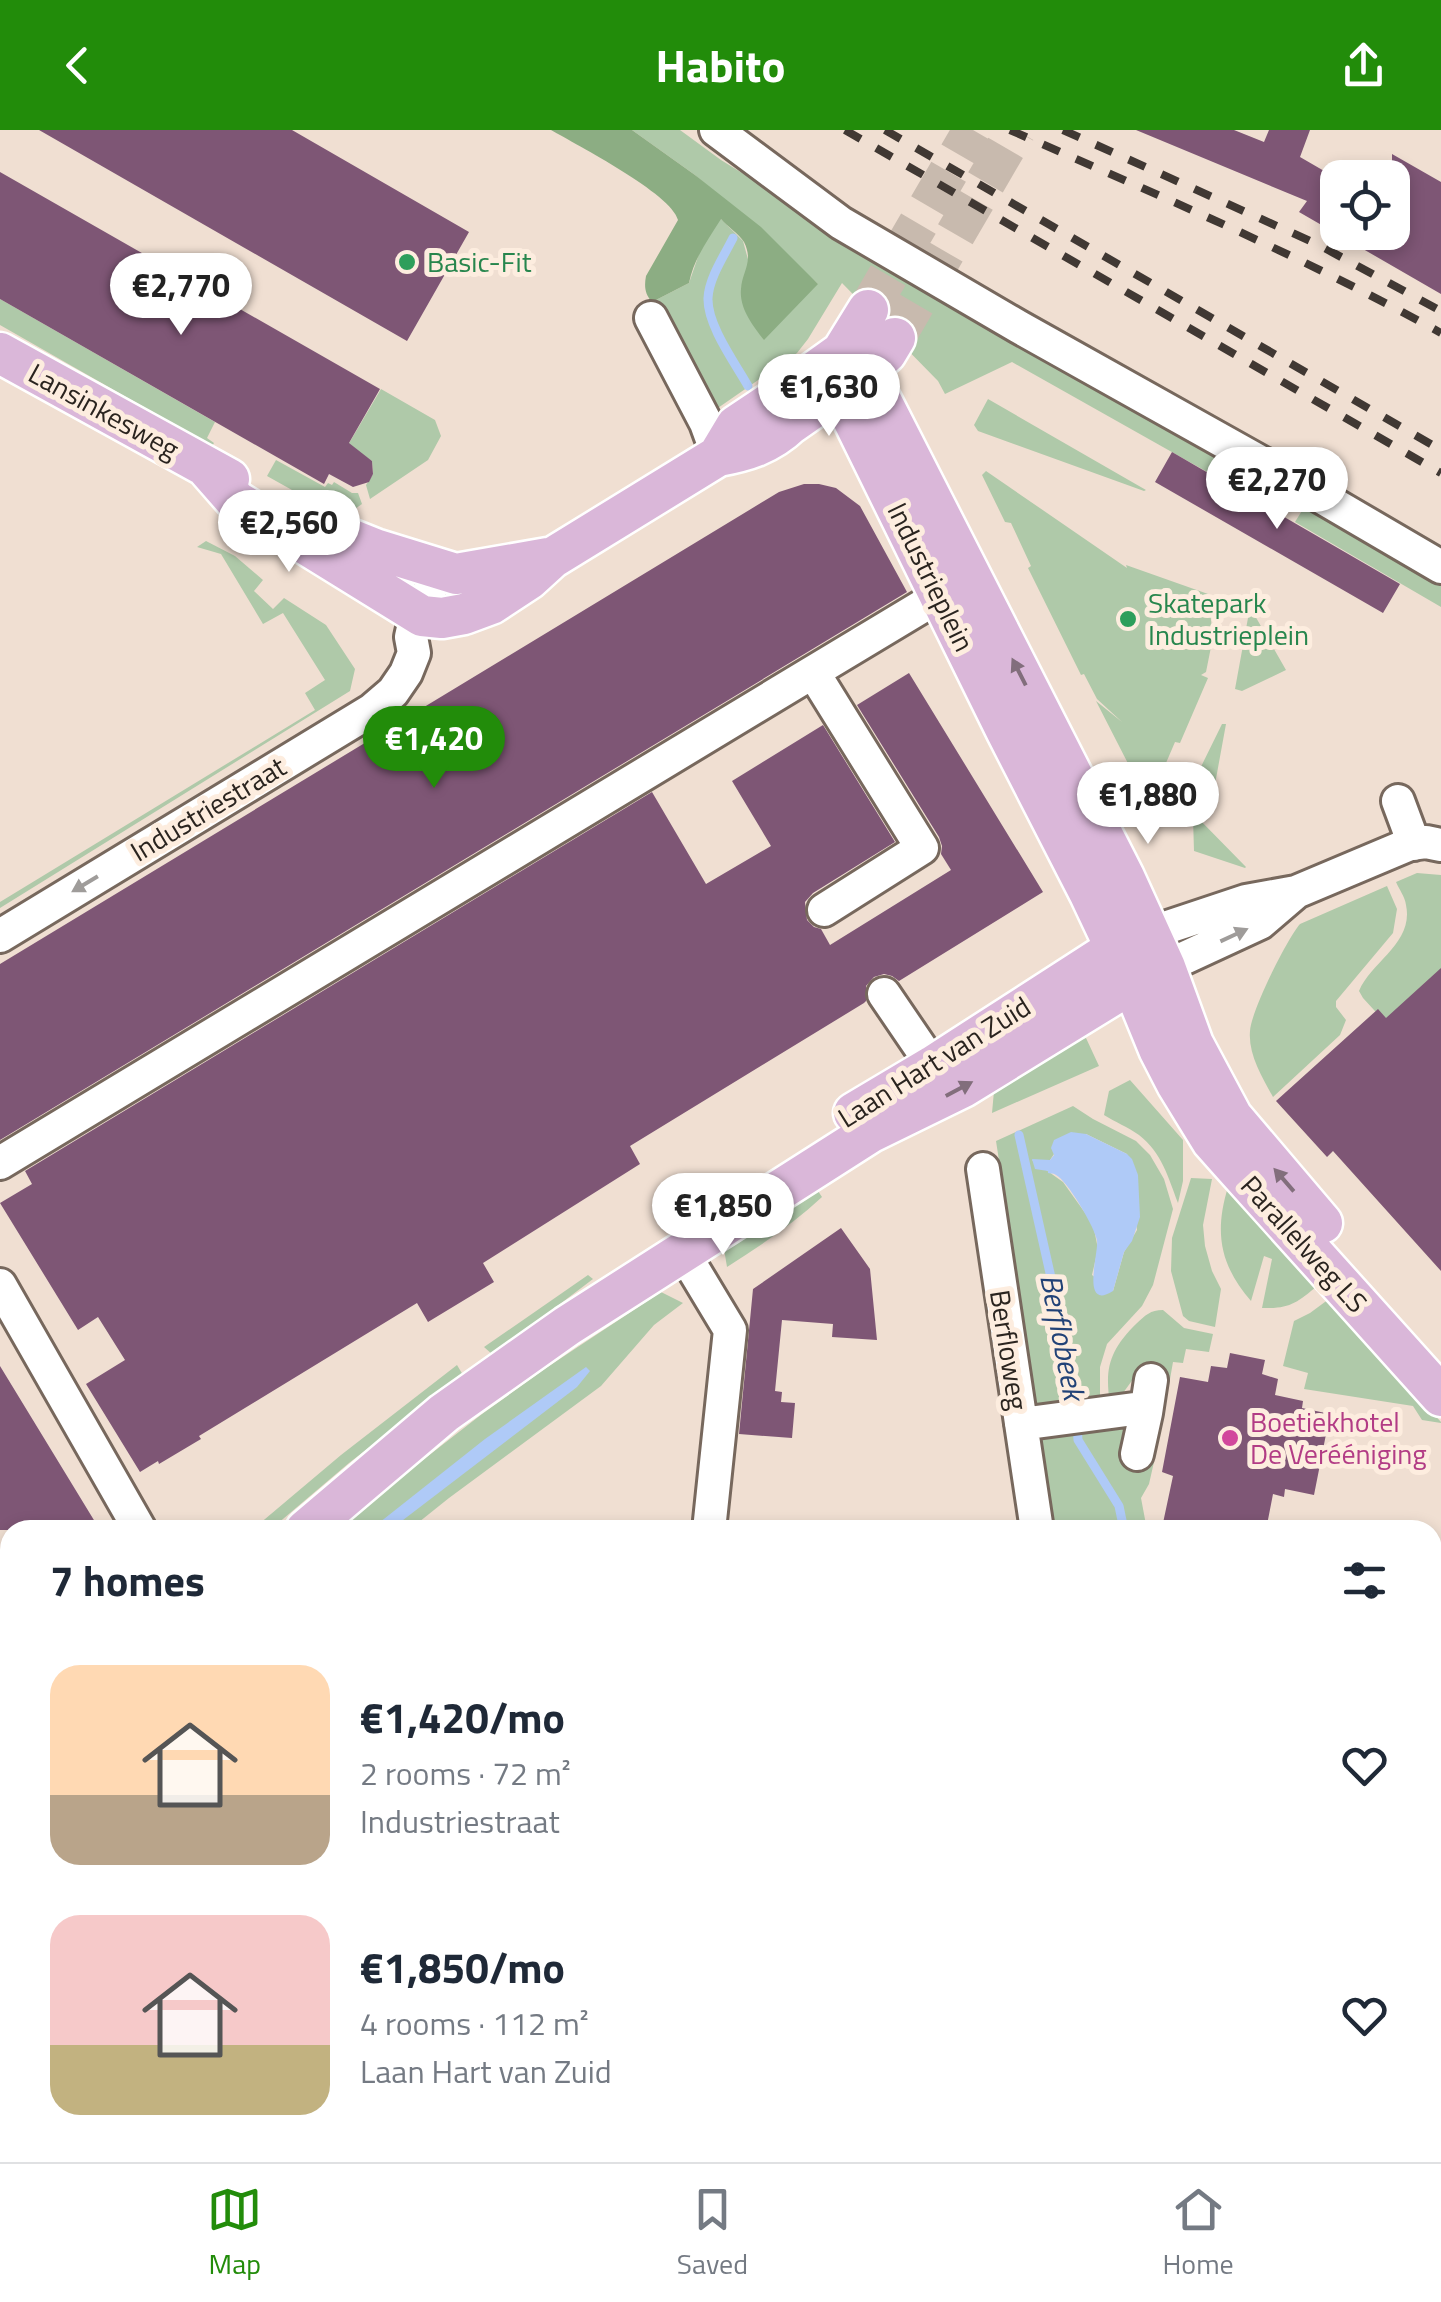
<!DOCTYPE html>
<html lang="en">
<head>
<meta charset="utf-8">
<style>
	body { margin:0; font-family:"Titillium Web",sans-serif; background:#f6f6f7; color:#1f2937; height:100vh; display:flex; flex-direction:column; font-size:38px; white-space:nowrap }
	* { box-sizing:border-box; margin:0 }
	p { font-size:32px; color:#747a83 }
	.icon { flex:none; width:55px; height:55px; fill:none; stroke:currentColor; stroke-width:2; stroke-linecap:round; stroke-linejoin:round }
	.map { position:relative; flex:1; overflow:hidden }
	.side { position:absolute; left:0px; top:1390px; width:1442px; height:642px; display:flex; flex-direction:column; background:#fff; border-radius:30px 30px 0 0; box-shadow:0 5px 15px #0003 }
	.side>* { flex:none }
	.fabs { position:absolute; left:1320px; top:30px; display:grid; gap:20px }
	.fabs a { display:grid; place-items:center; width:90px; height:90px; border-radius:20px; background:#fff; box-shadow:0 5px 15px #0003; font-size:50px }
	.price { position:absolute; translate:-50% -85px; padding:0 22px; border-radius:35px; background:#fff; color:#222; font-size:32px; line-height:65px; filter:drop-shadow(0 2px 5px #0008) }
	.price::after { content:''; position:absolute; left:50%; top:60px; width:30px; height:22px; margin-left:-15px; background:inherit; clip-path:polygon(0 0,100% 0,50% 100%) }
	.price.current { background:#228c0a; color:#fff }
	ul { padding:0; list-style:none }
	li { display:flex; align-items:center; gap:30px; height:250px; padding:0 50px }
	li span { display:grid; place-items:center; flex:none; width:280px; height:200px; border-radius:30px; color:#555 }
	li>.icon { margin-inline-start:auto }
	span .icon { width:120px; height:120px; fill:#fffc; stroke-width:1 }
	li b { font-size:42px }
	h2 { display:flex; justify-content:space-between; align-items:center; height:120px; padding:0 50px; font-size:42px }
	header { display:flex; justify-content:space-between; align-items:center; height:130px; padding:0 50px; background:#228c0a; color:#fff; font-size:45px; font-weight:700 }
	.menu { display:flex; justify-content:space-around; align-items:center; height:140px; border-top:2px solid #e0e1e3; background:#fff; font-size:28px; color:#747a83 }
	.menu a { display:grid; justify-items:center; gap:5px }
	.menu .current { color:#228c0a }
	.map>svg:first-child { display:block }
	.green { fill:#afc9a9; fill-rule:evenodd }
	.forest { fill:#8cad83 }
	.water { fill:#afcaf7 }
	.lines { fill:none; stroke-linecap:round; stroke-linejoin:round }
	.stream { stroke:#afcaf7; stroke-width:9 }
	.building { fill:#7e5675 }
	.major-tunnel { stroke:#c8baae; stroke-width:40; stroke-dasharray:40 20; stroke-linecap:butt }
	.minor-casing { stroke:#77685d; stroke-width:38 }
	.major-casing { stroke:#fff; stroke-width:45 }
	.minor { stroke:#fff; stroke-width:32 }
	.major { stroke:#dab7d9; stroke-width:40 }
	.rail { stroke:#403833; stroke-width:8; stroke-dasharray:18 18; stroke-linecap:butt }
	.oneway { fill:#826e7c }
	.oneway2 { fill:#9f9c9a }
	.leisure-dot { fill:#2e9e5b; stroke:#fdeddf; stroke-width:4 }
	.hotel-dot { fill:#d1479c; stroke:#fdeddf; stroke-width:4 }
	.labels { text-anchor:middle; stroke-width:10; stroke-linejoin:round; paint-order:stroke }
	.leisure-label { font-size:28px; fill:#27864d; stroke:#fdeddf; text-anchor:start }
	.street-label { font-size:28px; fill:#2a241f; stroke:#fdeddf }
	.hotel-label { font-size:28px; fill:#b23c85; stroke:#fdeddf; text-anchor:start }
	.water-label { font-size:30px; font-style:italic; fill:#224277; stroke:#fdeddf }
</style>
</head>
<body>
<header><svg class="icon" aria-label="back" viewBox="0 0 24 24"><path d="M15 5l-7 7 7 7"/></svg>Habito<svg class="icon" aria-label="share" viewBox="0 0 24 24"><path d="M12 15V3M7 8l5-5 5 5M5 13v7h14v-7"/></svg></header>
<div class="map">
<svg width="1441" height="2032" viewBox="0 0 1441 2032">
	<rect width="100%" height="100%" fill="#f0dfd2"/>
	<!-- green -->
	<path class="green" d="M632,0H680L721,30L781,67L1254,339L1241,361L1012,232L945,264L938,251L842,153L808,209L797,223L715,280L652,172L689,153L700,121L720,88L743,111L749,133L818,154L695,45Z
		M0,169L215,292L207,308L214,313L212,316L0,195Z
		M381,259L435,290L441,306L428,330L370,369L366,355L373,344L372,331L348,315Z
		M988,269L1146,360L1144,361L978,301L974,295Z
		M276,330L325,357L328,353L332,355L334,352L352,363H358L362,374L342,388L267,346Z
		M986,341L1127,438L1126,435L1208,464L1214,516L1211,517L1206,542L1201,545L1208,548L1180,613L1175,612L1166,633L1169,636L1159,694L1096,571L1122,592L1097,569L1084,544L1081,545L1028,438L1031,436L1011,393L1005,392L982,345Z
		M1308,371L1441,447V477L1295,392Z
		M206,411L235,426L263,450L254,461L273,479L284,468L326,495L355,539L350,561L0,778V772L315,580L305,563L325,550L283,483L263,494L221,424L197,417Z
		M1250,477L1286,540L1242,561L1235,559Z
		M1222,594H1226L1211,676H1209L1194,651Z
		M1196,686L1246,737L1245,738L1194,721L1193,688Z
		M1417,743L1441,745V848L1385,892L1363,868L1359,861C1372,831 1414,813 1406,775C1405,767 1399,759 1396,752Z
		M1387,756L1397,779L1393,803L1336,871V877L1346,890L1340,905L1273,967C1262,947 1248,924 1250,901C1251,881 1287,809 1300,794Z
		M1086,908L1099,936L992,983L994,961L1078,910Z
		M1130,950L1183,1010V1051L1178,1073C1168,1047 1162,1023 1139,1005C1128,997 1115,992 1104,985L1109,961Z
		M1073,976L1093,989L1136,1011L1150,1025L1164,1049L1173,1079L1153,1155L1142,1176L1107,1214L1100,1237V1275L1033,1278L1024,1192L996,1011ZM1086,1004L1127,1024L1137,1100L1124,1122L1113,1161L1092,1145L1098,1119L1093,1094L1063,1052L1032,1030H1050L1054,1024Z
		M1191,1048L1212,1049L1203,1095L1205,1116L1212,1141L1221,1159L1215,1197L1189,1191L1183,1186L1171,1141L1172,1108Z
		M1228,1057L1317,1156C1297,1173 1289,1179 1262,1178L1272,1129L1264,1126L1251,1171C1220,1135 1214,1103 1228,1057Z
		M816,1058L822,1067C793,1094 760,1116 727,1137L724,1119Z
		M588,1145L593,1149L493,1225L484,1217Z
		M661,1162L683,1173L654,1195L601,1256L449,1368L409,1400H333L482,1284L546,1238Z
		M1329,1169L1441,1292V1293L1422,1290L1413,1276L1304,1259L1308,1243L1283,1236L1294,1191L1310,1183Z
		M1163,1180L1184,1198L1213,1204L1209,1222L1186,1219L1183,1233L1173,1232L1170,1249L1136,1245L1118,1270L1110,1273C1104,1237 1111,1219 1136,1194C1146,1185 1150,1180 1163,1180Z
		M457,1235L463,1245L349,1333L270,1400H252L341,1325Z
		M1120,1295L1127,1303L1123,1328L1154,1332L1149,1354L1141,1368L1147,1400H1053L1037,1314L1041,1306Z
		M1441,1515V1689L1439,1692L1432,1685V1523Z"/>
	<!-- forest -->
	<path class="forest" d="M551,0H632L695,45L761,97L818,154L764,210C753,196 739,178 741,159C742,141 754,132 744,112C739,104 727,96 721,89C708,110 694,128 689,153L652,172C645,164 644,157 646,146L678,90C672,64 577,15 551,0Z"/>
	<!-- water -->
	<path class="water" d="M1071,1002L1086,1004L1127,1024L1132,1029L1138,1045L1140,1087L1132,1111L1124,1122L1113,1161C1080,1182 1099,1122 1097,1111C1096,1099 1067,1050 1056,1045C1054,1043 1051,1044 1048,1043V1041L1035,1039L1032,1029L1050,1030L1054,1025L1051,1018L1054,1010Z
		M586,1237L590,1241L577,1257L390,1400H370L485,1309Z"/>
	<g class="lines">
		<!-- stream -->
		<path class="stream" d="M733,108C724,126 709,148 708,168C707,195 735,233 748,256
			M1019,1005L1074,1250L1076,1279
			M1077,1295L1078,1310L1119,1376L1124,1400
			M864,2032L870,2022"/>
	</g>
	<!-- building -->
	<path class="building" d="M39,0H292L469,102L407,211Z
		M1136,0H1234L1264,12L1269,0H1310L1300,27L1338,49V102H1392V24L1441,52V164L1299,82L1307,71Z
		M0,42L380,259L349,313L372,331L373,344L369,352L353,357L329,344L324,354L0,169Z
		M1172,322L1400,454L1383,483L1155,352Z
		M804,354H819L836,358L860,376L907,462L0,1010V834L779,362Z
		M909,543L1043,762L899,851L892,846L884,844L874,847L866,856V871L864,873L630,1016L640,1034L483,1133L494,1152L428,1192L417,1173L199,1306L201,1309L159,1334L158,1331L140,1342L86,1254L125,1230L98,1187L78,1200L0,1073L32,1054L25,1041L652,662L706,754L771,716L732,651L823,595L895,712L813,763L805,772L807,790L814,797L821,799L830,815L951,740L941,724L942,716L939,707L857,575Z
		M1441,838V1141L1333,1021L1327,1027L1276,971L1378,879L1386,888Z
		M841,1098L870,1139L877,1210L832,1207L833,1194L782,1190L775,1261L782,1262L781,1272L795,1273L792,1308L739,1304L753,1159Z
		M1230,1223L1265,1230L1262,1244L1278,1249L1275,1265L1303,1271L1302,1278L1330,1284L1314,1365L1285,1359L1284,1367L1273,1364L1266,1400H1168L1169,1394L1163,1393L1173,1346L1162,1342L1180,1247L1208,1252L1211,1236L1227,1238Z
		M0,1236L100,1400H0Z"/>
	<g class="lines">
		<!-- major-tunnel -->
		<path class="major-tunnel" d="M868,180L973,0
			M895,208L1016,0"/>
		<!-- minor casing -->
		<g class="minor-casing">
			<path id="minor" d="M716,0L841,93L1019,197L1294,351L1441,437
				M651,188L706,293L718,326
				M813,542L941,465
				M1398,671L1414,714
				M1150,803L1246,771L1296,762L1410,714L1426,712L1441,715
				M0,806L372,580L393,562L406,543L414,523L411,507L413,498L422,486L437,439
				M1165,837L1260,793L1295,763
				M884,864L933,936
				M0,1033L813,542L922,718L824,780
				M983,1039L1037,1400
				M683,1122L730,1200L709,1400
				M0,1155L140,1400
				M1146,1283L1151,1250
				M1021,1294L1134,1279L1146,1283L1137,1324
				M0,1588L10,1577
				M1432,1994L1441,1989
				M1328,2022L1330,2032
				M191,2032L198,2022
				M633,2032L634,2022
				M905,2032L907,2022
				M1371,2032L1391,2022"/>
		</g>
		<!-- major casing -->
		<g class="major-casing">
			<path id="major" d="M842,222L839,261L1007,602L1090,764L1132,853L1159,919L1177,954L1212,1011L1228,1029L1441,1266
				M842,222L866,241L1124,747L1165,837L1193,914L1232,987L1322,1093
				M0,223L229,349
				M718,326L736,296L775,270L842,222L868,180
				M208,339L236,371L422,486L442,488L464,484L491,474L529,449L552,428L718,326C746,321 769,314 790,294L866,241L886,223L895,208
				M303,386L340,405L375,419L456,444L548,428
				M854,983L933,936L1116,818L1140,807
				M306,1400L444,1283L567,1196L871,1002L963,957L1132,853L1157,841
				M0,1712L10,1700"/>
		</g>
		<!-- minor -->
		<use href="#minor" class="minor"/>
		<!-- major -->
		<use href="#major" class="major"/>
		<!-- rail -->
		<path class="rail" d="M845,0L1441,343
			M885,0L1441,320
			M1010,0C1156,64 1302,126 1441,203
			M1063,0L1317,114L1441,181"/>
	</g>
	<!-- one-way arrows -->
	<defs><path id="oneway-solid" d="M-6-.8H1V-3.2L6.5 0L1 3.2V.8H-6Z" transform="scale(2.5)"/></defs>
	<g class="oneway">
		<use href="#oneway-solid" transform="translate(1019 542) rotate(-117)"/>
		<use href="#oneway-solid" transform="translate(959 959) rotate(-28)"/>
		<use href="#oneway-solid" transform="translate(1284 1050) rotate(-131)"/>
	</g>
	<g class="oneway2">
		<use href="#oneway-solid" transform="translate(85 754) rotate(149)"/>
		<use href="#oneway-solid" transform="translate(1234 805) rotate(-25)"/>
	</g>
	<!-- markers -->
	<g class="leisure-dot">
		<circle cx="407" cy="132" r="10"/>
		<circle cx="1128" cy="489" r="10"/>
	</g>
	<circle class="hotel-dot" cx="1230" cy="1308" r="10"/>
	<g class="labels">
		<!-- leisure labels -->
		<g class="leisure-label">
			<text x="427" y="142">Basic-Fit</text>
			<text x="1148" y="483">Skatepark<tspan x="1148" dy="32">Industrieplein</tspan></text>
		</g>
		<!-- street labels -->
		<g class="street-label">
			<text transform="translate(104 281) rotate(29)" y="10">Lansinkesweg</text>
			<text transform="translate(931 447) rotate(64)" y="10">Industrieplein</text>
			<text transform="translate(208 679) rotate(-31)" y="10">Industriestraat</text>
			<text transform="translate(934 932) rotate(-32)" y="10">Laan Hart van Zuid</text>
			<text transform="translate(1304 1114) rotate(48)" y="10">Parallelweg LS</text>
			<text transform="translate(1009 1220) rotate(81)" y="10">Berfloweg</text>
		</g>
		<!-- hotel labels -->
		<g class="hotel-label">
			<text x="1250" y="1302">Boetiekhotel<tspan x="1250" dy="32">De Verééniging</tspan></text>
		</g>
		<!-- water labels -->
		<g class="water-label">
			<text transform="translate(1062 1207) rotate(79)" y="10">Berflobeek</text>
		</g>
	</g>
</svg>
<div class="fabs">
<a><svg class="icon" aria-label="locate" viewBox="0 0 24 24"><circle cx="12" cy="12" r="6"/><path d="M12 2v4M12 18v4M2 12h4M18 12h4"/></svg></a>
</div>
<b class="price" style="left:181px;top:208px">€2,770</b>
<b class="price" style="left:829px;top:309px">€1,630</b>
<b class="price" style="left:1277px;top:402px">€2,270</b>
<b class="price" style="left:289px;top:445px">€2,560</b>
<b class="price current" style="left:434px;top:661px">€1,420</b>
<b class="price" style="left:1148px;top:717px">€1,880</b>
<b class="price" style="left:723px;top:1128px">€1,850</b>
<section class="side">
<h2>7 homes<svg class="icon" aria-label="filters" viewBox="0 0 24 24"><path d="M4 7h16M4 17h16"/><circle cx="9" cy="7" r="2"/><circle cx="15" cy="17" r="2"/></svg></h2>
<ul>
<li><span style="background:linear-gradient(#ffd9b3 65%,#b9a48a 0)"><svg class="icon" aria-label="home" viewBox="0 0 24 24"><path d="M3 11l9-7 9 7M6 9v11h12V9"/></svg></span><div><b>€1,420/mo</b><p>2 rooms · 72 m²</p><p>Industriestraat</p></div><svg class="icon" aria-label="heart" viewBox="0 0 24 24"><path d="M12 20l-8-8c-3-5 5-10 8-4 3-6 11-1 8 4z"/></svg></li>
<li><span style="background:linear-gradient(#f6c9c9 65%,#c2b280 0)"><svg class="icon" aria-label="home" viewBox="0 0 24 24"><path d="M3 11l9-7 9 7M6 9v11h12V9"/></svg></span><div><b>€1,850/mo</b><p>4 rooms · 112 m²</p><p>Laan Hart van Zuid</p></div><svg class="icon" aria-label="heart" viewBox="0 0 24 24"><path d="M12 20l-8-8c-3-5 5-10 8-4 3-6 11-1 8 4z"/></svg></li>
</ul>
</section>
</div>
<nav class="menu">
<a class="current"><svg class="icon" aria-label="map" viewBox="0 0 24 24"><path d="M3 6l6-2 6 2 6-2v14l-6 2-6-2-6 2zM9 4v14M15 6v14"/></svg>Map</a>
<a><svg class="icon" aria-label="saved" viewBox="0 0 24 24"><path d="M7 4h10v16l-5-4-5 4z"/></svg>Saved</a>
<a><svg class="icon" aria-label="home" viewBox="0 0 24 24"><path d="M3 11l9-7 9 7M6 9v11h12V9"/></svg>Home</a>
</nav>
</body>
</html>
